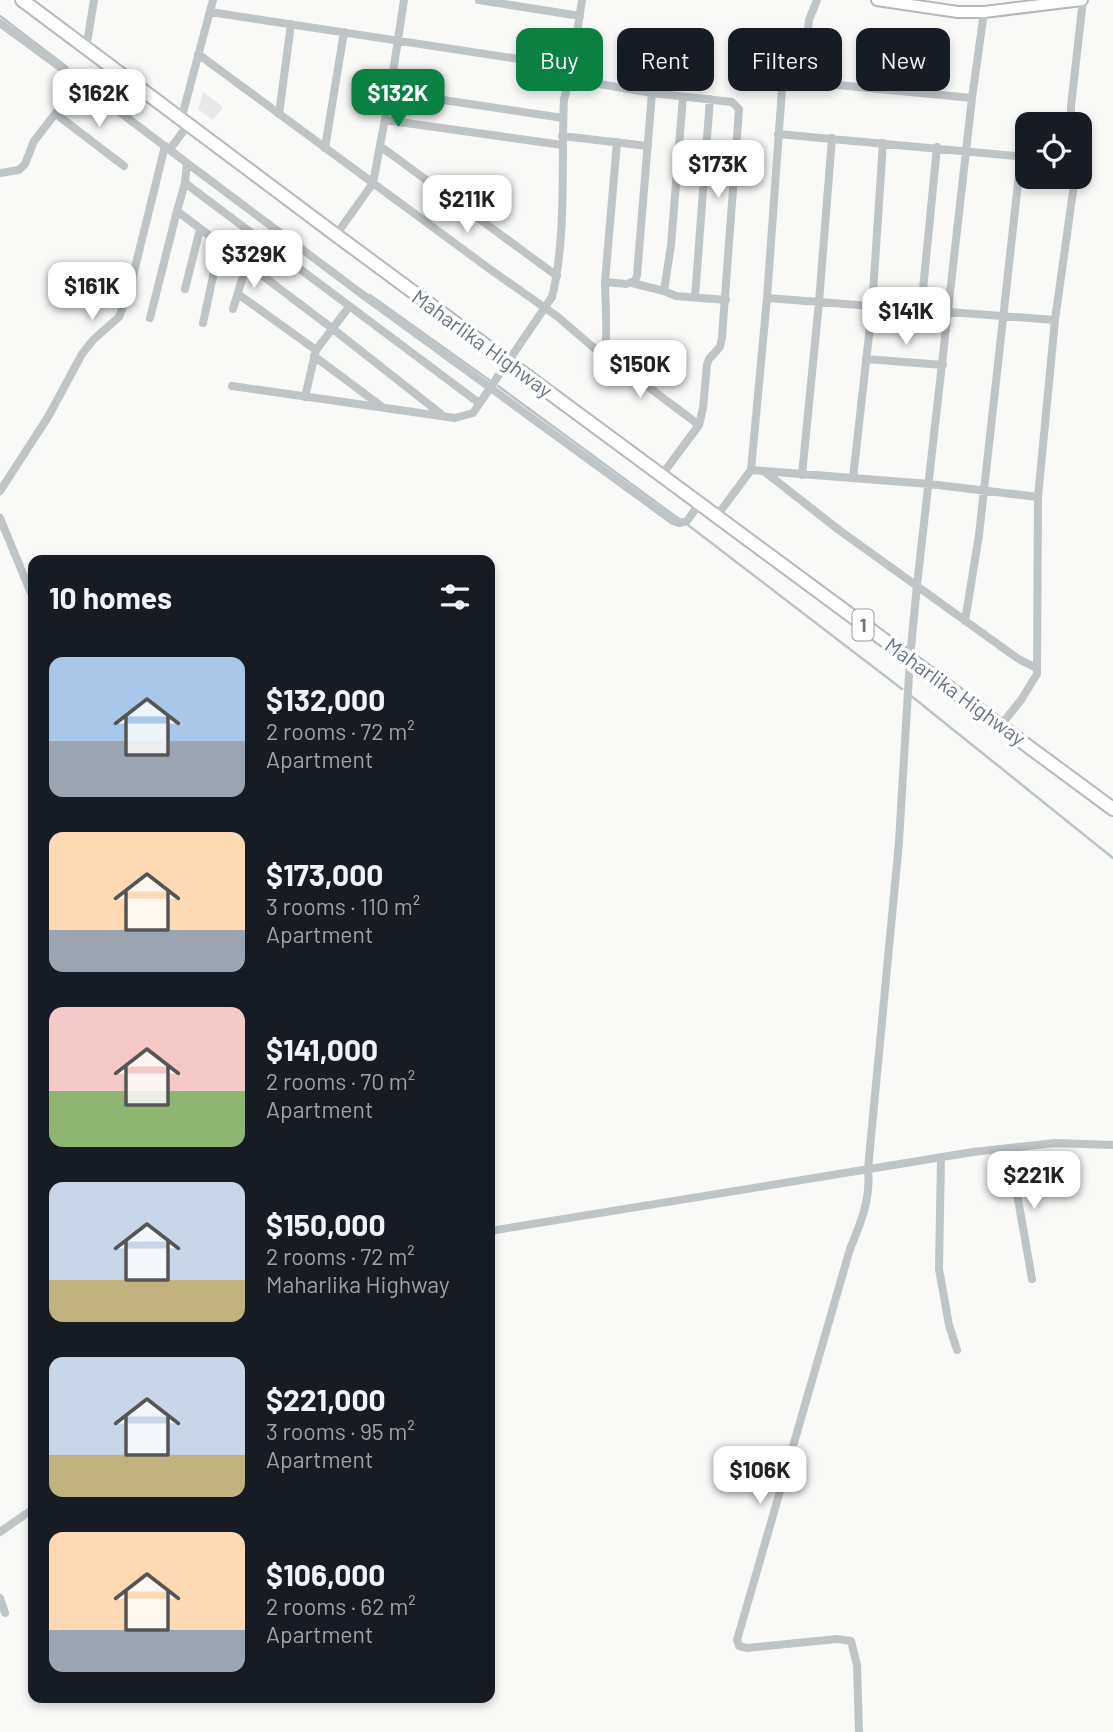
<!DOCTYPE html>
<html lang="en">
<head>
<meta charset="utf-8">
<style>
	body { margin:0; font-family:Barlow,sans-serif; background:#20242c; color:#f1f3f6; height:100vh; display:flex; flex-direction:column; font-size:26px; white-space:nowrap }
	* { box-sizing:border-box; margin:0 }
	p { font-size:23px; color:#9ea1a6 }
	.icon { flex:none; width:38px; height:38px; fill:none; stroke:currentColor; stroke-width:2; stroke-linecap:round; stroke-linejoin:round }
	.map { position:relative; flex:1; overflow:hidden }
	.sheet { position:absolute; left:28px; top:555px; width:467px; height:1148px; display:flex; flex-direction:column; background:#171b24; border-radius:14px; box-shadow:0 4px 10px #0003 }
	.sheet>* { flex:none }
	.hud { position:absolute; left:516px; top:28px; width:492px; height:63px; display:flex; gap:14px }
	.buttons { position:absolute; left:1015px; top:112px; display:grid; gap:14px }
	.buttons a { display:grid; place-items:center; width:77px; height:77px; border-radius:14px; background:#171b24; box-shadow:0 4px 10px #0003; font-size:35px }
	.price { position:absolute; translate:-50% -60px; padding:0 16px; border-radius:14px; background:#fff; color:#222; font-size:23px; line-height:46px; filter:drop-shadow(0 2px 4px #0008) }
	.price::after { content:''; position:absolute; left:50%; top:42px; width:21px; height:16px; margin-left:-10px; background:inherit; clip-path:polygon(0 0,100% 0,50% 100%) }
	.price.current { background:#0b8043; color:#fff }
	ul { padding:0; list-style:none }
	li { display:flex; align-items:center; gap:21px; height:175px; padding:0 21px }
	li span { display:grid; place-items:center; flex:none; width:196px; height:140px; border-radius:14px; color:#555 }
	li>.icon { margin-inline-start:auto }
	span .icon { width:84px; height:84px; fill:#fffc; stroke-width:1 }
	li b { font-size:30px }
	h2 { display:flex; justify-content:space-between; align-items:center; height:84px; padding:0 21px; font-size:30px }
	.chip { padding:0 24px; border-radius:14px; background:#171b24; box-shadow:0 4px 10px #0003; font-size:24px; line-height:63px }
	.chip.current { background:#0b8043; color:#fff }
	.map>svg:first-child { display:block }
	.built { fill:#e7e8e8 }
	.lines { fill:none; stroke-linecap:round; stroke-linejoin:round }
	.stream { stroke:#bac4c8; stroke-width:2.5 }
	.major-casing { stroke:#b3b8bc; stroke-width:14 }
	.highway-casing { stroke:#b5b9bc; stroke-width:16 }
	.minor { stroke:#bfc4c7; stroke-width:8 }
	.major { stroke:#fff; stroke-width:10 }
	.highway { stroke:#fff; stroke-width:12 }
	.labels { text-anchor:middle; stroke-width:7; stroke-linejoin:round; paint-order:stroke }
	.shield { fill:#fff; stroke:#949ea6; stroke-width:2 }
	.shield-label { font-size:19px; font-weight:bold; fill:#667580 }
	.street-label { font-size:21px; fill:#667580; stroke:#fff }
</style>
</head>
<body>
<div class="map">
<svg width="1113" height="1732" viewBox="0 0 1113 1732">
	<rect width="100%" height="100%" fill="#f9f9f8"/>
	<!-- built -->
	<path class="built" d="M203,92L223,107L213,120L198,109Z"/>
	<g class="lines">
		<!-- stream -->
		<path class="stream" d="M0,16L67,67
			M370,295L489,380
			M498,386L679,519
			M688,525L902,689
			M910,695L1113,858"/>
		<!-- major casing -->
		<g class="major-casing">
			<path id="major" d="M877,0L958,12H984L1082,0"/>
		</g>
		<!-- highway casing -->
		<g class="highway-casing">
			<path id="highway" d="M22,0L336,235L1113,809"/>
		</g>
		<!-- minor -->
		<path class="minor" d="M479,0L580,16
			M210,12L571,67
			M0,23L80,82
			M86,49L94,0
			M198,54L491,270L558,317L594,348L599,350L605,346C608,339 605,294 605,282
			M570,79L652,93L732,102L739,109L722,337L720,347L709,359L707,365L703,408L699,425L661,476
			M786,84L806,47L809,20L817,0
			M390,92L563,118
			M683,97L671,245L664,291L676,296L726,300
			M56,114L124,166
			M279,114L291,24
			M181,120L213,0
			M385,120L562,145
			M1071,124V106L1083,0
			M778,134L1027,157
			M562,136L648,146
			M617,142L605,282L626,284L635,281L637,275L652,93
			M380,146L557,276
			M325,148L344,32
			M170,149L188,125
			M187,163L363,295L673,521L679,523L687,521L699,504
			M0,173L19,170L25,164L34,141L80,82L187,163L185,183L177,211L333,329L441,414
			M185,183L479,403
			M336,235L373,183L390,92L404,0
			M632,283L664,291
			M185,289L200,229
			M238,294L316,350
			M695,297L710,99
			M767,298L1055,320
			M233,309L247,263L261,240
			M921,310L937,147
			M150,318L177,211
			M203,323L220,244
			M599,350L699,425
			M314,356L381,406
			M866,359L943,365
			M232,386L455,418L473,413L552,297C567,236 561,162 564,99L570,79L582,0
			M305,397L316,350L349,307
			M751,470L929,484L1038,497
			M765,472L839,530L1017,658L1036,668
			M802,475L819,302L832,138
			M853,478L872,308L883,143
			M0,491L48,417L82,354L93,340L119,317L130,288L165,146
			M716,517L751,470L767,298L782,89L786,84L796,81L972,98
			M0,518L33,598
			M965,621L979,535L1021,156
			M1001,725L1021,700L1037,674L1038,497L1055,320L1075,177
			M1009,1148L1032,1279
			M941,1157L939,1269L949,1325L957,1350
			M490,1231L973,1152L1055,1143L1113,1145
			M0,1532L33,1509
			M0,1598L5,1613
			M859,1732L857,1665L851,1641L837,1639L747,1648L739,1646L737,1640L850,1249C861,1222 871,1199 868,1169L899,842L910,658L917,585L972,98L984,12"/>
		<!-- major -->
		<use href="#major" class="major"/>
		<!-- highway -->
		<use href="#highway" class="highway"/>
	</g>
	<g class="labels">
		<!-- shield labels -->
		<rect class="shield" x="852.5" y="609.5" width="21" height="31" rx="5"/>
		<g class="shield-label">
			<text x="863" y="632">1</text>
		</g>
		<!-- street labels -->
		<g class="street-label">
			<text transform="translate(482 344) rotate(36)" y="7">Maharlika Highway</text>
			<text transform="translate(955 692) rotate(36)" y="7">Maharlika Highway</text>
		</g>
	</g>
</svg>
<div class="buttons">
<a><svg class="icon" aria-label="locate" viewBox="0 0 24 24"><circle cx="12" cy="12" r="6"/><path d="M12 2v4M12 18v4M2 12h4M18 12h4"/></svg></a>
</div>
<b class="price" style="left:99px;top:129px">$162K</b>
<b class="price current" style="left:398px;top:129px">$132K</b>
<b class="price" style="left:718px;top:200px">$173K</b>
<b class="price" style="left:467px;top:235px">$211K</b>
<b class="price" style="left:254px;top:290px">$329K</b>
<b class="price" style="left:92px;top:322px">$161K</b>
<b class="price" style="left:906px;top:347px">$141K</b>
<b class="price" style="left:640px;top:400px">$150K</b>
<b class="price" style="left:1034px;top:1211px">$221K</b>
<b class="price" style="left:760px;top:1506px">$106K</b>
<div class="hud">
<a class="chip current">Buy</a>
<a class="chip">Rent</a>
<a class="chip">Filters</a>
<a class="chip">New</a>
</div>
<section class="sheet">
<h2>10 homes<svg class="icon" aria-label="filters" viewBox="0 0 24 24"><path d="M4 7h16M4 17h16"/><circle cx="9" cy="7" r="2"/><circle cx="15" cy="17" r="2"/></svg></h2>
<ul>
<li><span style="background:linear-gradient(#a9c7e8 60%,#9aa5b1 0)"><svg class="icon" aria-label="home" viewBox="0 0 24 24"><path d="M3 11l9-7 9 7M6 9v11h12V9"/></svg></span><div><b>$132,000</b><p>2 rooms · 72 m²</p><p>Apartment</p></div></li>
<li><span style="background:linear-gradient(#ffd9b3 70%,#9aa5b1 0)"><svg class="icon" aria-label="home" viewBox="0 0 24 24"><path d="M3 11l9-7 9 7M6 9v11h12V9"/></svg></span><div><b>$173,000</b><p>3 rooms · 110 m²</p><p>Apartment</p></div></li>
<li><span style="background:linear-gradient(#f6c9c9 60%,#8fb573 0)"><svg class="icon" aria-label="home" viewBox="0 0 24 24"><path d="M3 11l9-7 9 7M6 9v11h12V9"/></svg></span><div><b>$141,000</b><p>2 rooms · 70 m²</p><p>Apartment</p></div></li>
<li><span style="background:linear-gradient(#c9d6e8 70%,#c2b280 0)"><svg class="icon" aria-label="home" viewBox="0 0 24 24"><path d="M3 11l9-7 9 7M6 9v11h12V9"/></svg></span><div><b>$150,000</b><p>2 rooms · 72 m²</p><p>Maharlika Highway</p></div></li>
<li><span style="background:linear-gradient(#c9d6e8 70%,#c2b280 0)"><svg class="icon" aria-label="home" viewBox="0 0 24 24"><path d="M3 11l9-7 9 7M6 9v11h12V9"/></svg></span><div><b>$221,000</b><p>3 rooms · 95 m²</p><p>Apartment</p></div></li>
<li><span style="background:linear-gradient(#ffd9b3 70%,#9aa5b1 0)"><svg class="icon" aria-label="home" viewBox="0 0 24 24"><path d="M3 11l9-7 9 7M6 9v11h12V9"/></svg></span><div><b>$106,000</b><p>2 rooms · 62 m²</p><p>Apartment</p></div></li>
</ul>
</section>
</div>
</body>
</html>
